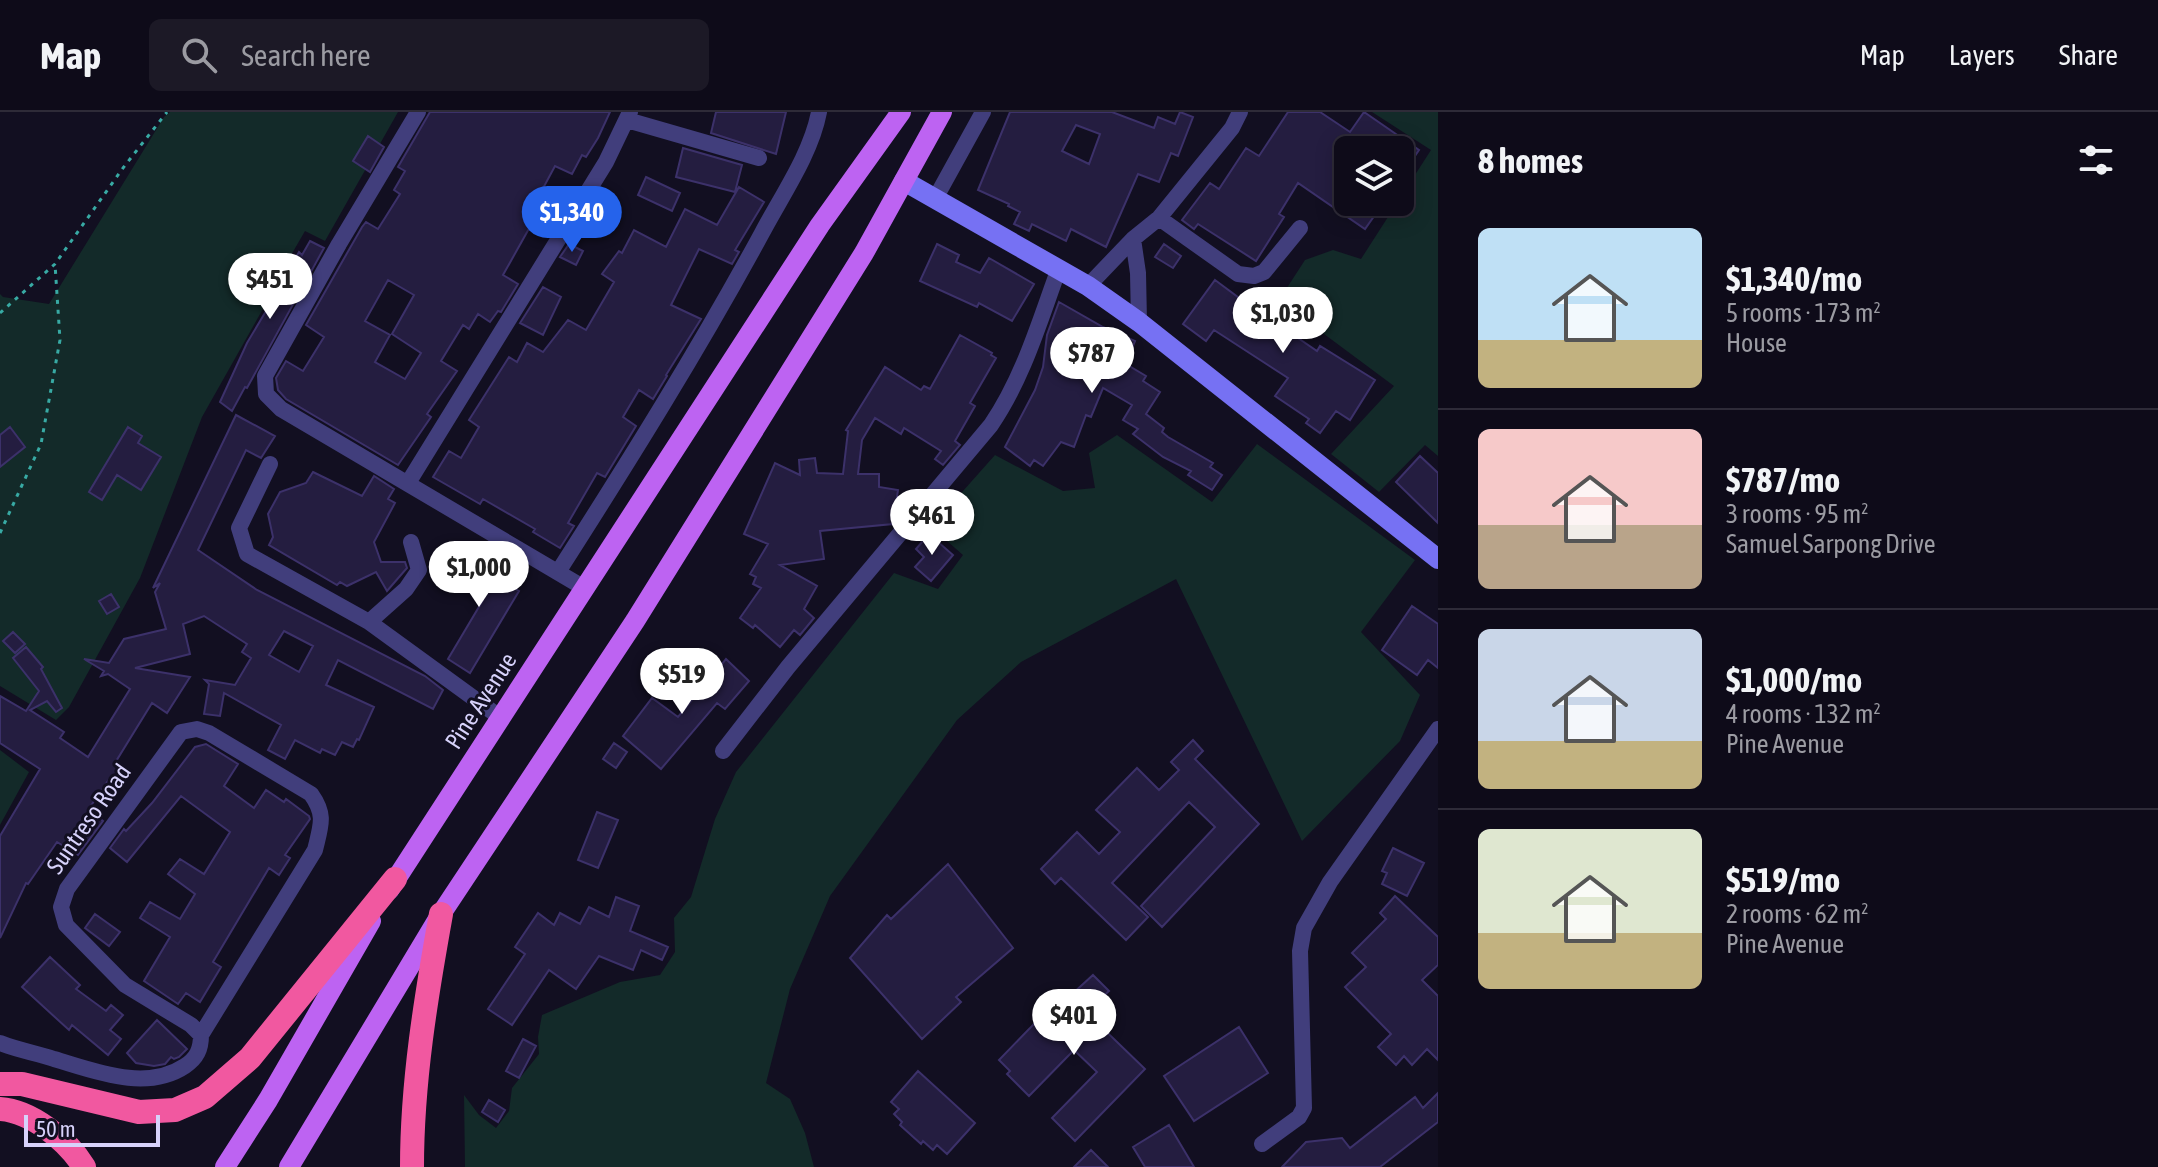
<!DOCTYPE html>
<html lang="en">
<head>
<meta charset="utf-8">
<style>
	body { margin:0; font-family:"Asap Condensed",sans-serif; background:#1c1926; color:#f1f3f6; height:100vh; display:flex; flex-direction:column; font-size:30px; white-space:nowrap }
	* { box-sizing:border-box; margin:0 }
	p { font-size:26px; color:#9b9ba2 }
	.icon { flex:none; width:44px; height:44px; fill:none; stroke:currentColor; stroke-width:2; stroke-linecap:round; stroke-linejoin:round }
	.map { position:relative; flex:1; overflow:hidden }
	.sheet { display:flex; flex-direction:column; background:#0e0b19; width:720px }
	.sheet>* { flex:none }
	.controls { position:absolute; left:1334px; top:24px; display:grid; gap:16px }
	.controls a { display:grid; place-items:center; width:80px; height:80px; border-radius:12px; background:#0e0b19; box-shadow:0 4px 20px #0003,0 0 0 2px #2e2b38; font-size:40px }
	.scale { position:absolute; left:24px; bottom:20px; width:136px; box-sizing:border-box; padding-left:8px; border:4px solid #d7d2fb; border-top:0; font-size:22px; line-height:28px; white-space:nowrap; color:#d7d2fb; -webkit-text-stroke:6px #120f21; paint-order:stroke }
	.price { position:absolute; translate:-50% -68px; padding:0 18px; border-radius:28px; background:#fff; color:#222; font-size:26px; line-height:52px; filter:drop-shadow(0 2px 4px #0008) }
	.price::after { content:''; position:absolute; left:50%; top:48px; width:24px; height:18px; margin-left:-12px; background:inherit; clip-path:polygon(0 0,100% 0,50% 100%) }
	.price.active { background:#2563eb; color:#fff }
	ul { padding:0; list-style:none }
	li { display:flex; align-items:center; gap:24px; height:200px; padding:0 40px }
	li+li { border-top:2px solid #2e2b38 }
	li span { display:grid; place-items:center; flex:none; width:224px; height:160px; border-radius:12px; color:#555 }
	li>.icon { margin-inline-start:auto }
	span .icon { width:96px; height:96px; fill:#fffc; stroke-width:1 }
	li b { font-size:34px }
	h2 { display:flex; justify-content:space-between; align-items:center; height:96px; padding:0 40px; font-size:34px }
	header { display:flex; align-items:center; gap:48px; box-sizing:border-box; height:112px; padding:0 40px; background:#0e0b19; border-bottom:2px solid #2e2b38 }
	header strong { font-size:38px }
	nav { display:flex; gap:44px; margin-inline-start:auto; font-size:28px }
	.search { width:560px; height:72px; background:#1c1926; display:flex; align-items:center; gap:20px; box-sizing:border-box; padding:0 28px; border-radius:12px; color:#9b9ba2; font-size:30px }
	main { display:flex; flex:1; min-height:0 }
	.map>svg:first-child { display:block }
	.green { fill:#132a29 }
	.building { fill:#241d40; stroke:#3c316a; stroke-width:2; fill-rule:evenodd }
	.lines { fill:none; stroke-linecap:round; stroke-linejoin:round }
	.path { stroke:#38aaa4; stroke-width:3; stroke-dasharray:4 6; stroke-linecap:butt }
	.street { stroke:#413e7c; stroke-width:16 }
	.secondary { stroke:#7671f3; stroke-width:20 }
	.primary { stroke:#bd63f2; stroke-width:20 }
	.highway { stroke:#f158a0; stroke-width:24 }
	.labels { text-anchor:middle; stroke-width:6; stroke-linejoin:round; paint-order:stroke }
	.street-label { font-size:24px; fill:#d7d2fb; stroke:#120f21 }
</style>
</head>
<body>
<header>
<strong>Map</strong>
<div class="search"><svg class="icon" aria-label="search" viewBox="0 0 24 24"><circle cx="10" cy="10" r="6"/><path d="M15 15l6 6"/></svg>Search here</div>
<nav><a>Map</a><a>Layers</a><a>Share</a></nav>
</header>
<main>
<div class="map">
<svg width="1438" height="1055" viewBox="0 0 1438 1055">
	<rect width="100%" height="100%" fill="#120f21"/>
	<!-- green -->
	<path class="green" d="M170,0H398L325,129L305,119L275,171L258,163L247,184L264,195L202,305L140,466L69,595L56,608L0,574V182L3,185L49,192L164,5Z
		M1372,0H1438V344L1425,333L1379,380L1331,342L1394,274L1320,219L1281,185L1305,148L1333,138L1361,147L1431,38Z
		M1117,323L1212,390L1257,332L1415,448L1361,520L1420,583L1400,629L1302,729L1176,467L1021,550L957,608L830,784L790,877L766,971L790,987L805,1021L814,1055H465L464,983L479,1003L496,1016L509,999L512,976L539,942L538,925L542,903L620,870L660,863L675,840L674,806L691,785L715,707L736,660L894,461L938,477L963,443L931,415L995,343L1063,379L1095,376L1089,341Z
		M0,638L29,660L0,713Z"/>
	<!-- building -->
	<path class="building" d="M430,0H610L598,26L586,45L582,43L572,62L555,54L534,93L540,97L503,163L518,172L501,200L498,199L490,210L478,202L469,217L463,213L441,249L457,259L427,302L431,305L398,353L286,287L278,278L276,266L286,249L303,259L324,225L306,213L362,115L366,110L378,117L400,82L394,78L405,59L398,55ZM388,168L414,183L392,222L421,241L405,267L375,250L390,223L365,209Z
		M716,0H786L776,42L711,21Z
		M1010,0H1112L1154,16L1158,5L1175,12L1180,0L1193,5L1178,44L1171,41L1159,70L1138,62L1106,135L1071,117L1066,129L1032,112L1029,119L1014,112L1020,100L1008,94L1009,92L978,78ZM1076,13L1100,22L1089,52L1062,39Z
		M1288,0H1320L1350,20L1364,0L1419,38L1400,66V38H1348V90H1384L1365,117L1298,71L1279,102L1284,105L1256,149L1198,112L1194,117L1182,108L1210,71L1219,77L1246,36L1259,44Z
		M368,24L384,35L370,60L353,49Z
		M683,36L742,53L735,80L676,65Z
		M646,65L680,81L672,99L638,83Z
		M739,75L764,90L735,138L739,140L732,152L699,137L671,193L701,207L666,263L667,264L653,287L639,278L623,305L636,314L605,365L597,361L568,411L574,414L560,436L533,420L535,417L483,387L480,392L433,365L449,339L461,346L479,315L469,308L509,245L517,250L527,231L543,240L568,208L586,218L614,170L602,162L619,139L622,141L634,118L666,135L685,97L717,113Z
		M310,129L324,136L247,276L245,275L232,299L220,290L247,231L269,194L251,181L259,168L275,178L299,140L302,143Z
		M569,132L583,139L576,153L560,145Z
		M937,132L959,143L956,150L980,161L989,146L1034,172L1012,209L979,191L977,195L920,169Z
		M1164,132L1181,144L1173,156L1155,145Z
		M1215,168L1242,188L1249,179L1288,206L1282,215L1317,239L1320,234L1375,268L1350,308L1336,299L1320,321L1306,311L1309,307L1275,284L1288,266L1214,218L1206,229L1183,212Z
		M543,175L561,185L543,223L520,211Z
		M1059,190L1103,215L1135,229L1126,252L1146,264L1143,269L1160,280L1146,302L1164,316L1162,320L1168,325L1213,351L1210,355L1222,363L1212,378L1188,363L1191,359L1163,345L1133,322L1138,317L1123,308L1132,293L1103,276L1091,305L1086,303L1074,335L1061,330L1043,354L1034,348L1030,354L1005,335L1035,278L1043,255L1047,223Z
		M960,223L992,241L991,243L996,246L970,291L975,294L955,329L960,333L943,353L935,347L941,339L904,316L901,322L875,306L862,328L858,362H879V375L898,378L893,412L820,419L824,447L780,453L817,474L804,497L814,506L800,523L794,518L780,535L755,513L753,516L740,506L761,476L753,472L756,465L750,462L768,432L744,422L775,351L800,363L799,348L815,346L817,361L843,362L848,319L846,318L885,255L921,278L924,274L930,277Z
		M236,303L275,324L261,346L246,338L198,438L257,478L425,564L443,578L433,597L338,548L326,573L374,595L359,628L357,627L353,635L342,630L335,643L322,637L320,641L295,628L285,647L268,638L281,613L224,581L220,604L204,602L209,572L205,568L235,573L251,546L242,540L247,532L204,504L183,512L190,542L135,556L190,565L167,601L152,591L115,651L129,659L120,673L110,666L88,698L103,709L78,743L57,730L28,772L26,771L0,826V724L40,657L0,631V584L26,599L39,579L13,546L26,535L43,555L41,557L62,596L56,600L47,589L30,598L64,620L60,626L88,645L130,577L108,562L101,564L104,559L84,547L109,551L124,527L166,517L155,480L160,471L153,476ZM284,519L313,534L299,560L269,543Z
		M10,315L25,335L0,355V323Z
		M128,315L142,324L138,331L161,345L141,378L117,363L102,388L89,380Z
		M1420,344L1438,361V411L1396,370Z
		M313,360L362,384L374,364L394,377L388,387L395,391L374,430L381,450H405L407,456L387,479L376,460L347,474L340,470L337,473L269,433L273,425L268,402L280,380L306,371Z
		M929,422L953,443L931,469L915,455L924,445L916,437Z
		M458,442L519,479L470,561L448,547L483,488L444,465Z
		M111,482L119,495L107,502L99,489Z
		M1412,494L1438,512V556L1428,548L1417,563L1382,538Z
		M13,520L25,532L15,541L3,529Z
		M726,547L749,569L725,597L717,591L661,657L623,624L652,586L678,605Z
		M1193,628L1203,639L1195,647L1259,712L1162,815L1141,794L1215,715L1189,690L1112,771L1148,805L1126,828L1061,766L1055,772L1041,757L1077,720L1099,742L1120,720L1096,698L1137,656L1159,678L1179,658L1171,650Z
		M614,631L627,640L616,656L603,647Z
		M206,632L238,652L224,674L254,696L266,678L284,690L286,687L309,704L310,707L285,743L290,746L279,763L269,756L213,850L221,855L200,890L186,881L178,892L144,869L170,825L140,806L150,790L180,807L195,782L168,762L180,747L204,762L230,720L181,684L127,750L110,736L124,717L126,719L152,691L195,635Z
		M597,700L618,708L598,756L578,748Z
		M1393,736L1424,751L1407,784L1382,772L1387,761L1382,759Z
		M948,752L1013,836L956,885L961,890L922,927L850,846L887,803L891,807Z
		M1395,784L1438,825V853L1422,868L1438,884V948L1427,937L1412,953L1404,944L1396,953L1378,935L1391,922L1345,875L1366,855L1352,841L1386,807L1380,801Z
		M616,785L639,794L630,819L668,835L662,848L641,838L633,858L599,844L576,877L549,858L512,913L488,897L525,842L515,835L538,801L554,813L560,801L580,812L589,795L609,805Z
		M95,802L120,820L109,834L85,816Z
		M50,845L80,873L76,877L106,899L111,893L123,903L110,918L121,927L108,943L72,913L69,918L22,875Z
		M1093,863L1109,879L1086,900L1145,957L1075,1029L1052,1006L1097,960L1074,938L1029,984L1007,962L1010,959L999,948L1066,879L1070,884Z
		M157,908L187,937L179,945L174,947L171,945L165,952L154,954L136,951L127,941Z
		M1239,915L1268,961L1194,1009L1164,964Z
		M523,927L536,934L519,966L506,959Z
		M918,959L975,1011L947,1042L937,1033L933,1038L923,1029L921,1032L900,1013L902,1010L894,1002L899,997L891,990Z
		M1438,981V1010L1380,1055H1282L1306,1030L1342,1026L1350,1036L1415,985L1423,996Z
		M489,988L505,998L498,1010L482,1000Z
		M1169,1013L1194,1055H1145L1133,1035Z
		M1091,1038L1108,1055H1074Z"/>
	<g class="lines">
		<!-- path -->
		<path class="path" d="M0,201L55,152L123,56L167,0
			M0,421L41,332L60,228L55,152"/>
		<!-- street -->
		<path class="street" d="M418,0L339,132L265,264L266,282L281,297L586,477
			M627,8L759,46
			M935,87L983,0
			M1159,106L1238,162L1254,164L1264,160L1300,116
			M1133,127L1138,161L1139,210
			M1088,174L1133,127L1159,106L1232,16L1240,0
			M270,352L239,416L247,442L369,510L501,606
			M408,371L606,50L630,0
			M558,460C629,349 699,237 762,121C782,83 811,42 819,0
			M369,510L406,477L419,458L411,430
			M723,639L788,555L991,313C1023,266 1039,211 1058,159
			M0,931C17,938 36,941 54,947C95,959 146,980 185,954C197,946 201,937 201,923L191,913L125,873L66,813L61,795L67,777L181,620L197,617L209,621L311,682C326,703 321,713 315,738L201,923
			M1262,1032L1299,1005L1304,996L1300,839L1304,816L1330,770L1438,617"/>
		<!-- secondary -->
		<path class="secondary" d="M904,69L1088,174L1139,210L1438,447"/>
		<!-- primary -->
		<path class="primary" d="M389,778L820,113L901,0
			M225,1055L268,988L371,809
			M289,1055L441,802L635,509L864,141L942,0"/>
		<!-- highway -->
		<path class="highway" d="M0,972H22L139,1000L175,998L205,985L250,946L395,767
			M0,997C32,999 68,1029 84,1055
			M412,1055C412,970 426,885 441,802"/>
	</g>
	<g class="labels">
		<!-- street labels -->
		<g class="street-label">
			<text transform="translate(481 589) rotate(-57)" y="8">Pine Avenue</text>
			<text transform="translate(89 707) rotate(-55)" y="8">Suntreso Road</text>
		</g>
	</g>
</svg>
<div class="controls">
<a><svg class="icon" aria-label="layers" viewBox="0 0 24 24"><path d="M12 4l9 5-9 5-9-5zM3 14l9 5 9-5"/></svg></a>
</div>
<div class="scale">50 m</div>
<b class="price active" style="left:572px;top:142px">$1,340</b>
<b class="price" style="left:270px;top:209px">$451</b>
<b class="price" style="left:1283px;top:243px">$1,030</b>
<b class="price" style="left:1092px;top:283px">$787</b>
<b class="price" style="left:932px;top:445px">$461</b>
<b class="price" style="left:479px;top:497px">$1,000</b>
<b class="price" style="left:682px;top:604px">$519</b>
<b class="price" style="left:1074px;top:945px">$401</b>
</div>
<section class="sheet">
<h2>8 homes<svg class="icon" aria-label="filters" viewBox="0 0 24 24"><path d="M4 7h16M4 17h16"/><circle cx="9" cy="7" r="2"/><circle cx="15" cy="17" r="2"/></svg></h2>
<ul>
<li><span style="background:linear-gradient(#bfe0f5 70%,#c2b280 0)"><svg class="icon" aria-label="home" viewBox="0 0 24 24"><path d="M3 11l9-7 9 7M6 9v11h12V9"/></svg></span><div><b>$1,340/mo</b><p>5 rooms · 173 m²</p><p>House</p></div></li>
<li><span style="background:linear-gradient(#f6c9c9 60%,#b9a48a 0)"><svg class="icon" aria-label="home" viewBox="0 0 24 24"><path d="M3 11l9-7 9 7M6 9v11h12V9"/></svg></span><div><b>$787/mo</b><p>3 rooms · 95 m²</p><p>Samuel Sarpong Drive</p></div></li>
<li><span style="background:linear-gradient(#c9d6e8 70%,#c2b280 0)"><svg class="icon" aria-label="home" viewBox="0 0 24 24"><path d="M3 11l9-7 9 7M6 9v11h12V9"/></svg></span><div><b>$1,000/mo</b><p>4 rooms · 132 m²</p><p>Pine Avenue</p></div></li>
<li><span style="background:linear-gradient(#dfe7d0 65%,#c2b280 0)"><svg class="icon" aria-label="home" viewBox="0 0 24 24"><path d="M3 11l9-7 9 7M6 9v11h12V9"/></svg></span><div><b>$519/mo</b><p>2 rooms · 62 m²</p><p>Pine Avenue</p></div></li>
</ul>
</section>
</main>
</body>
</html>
